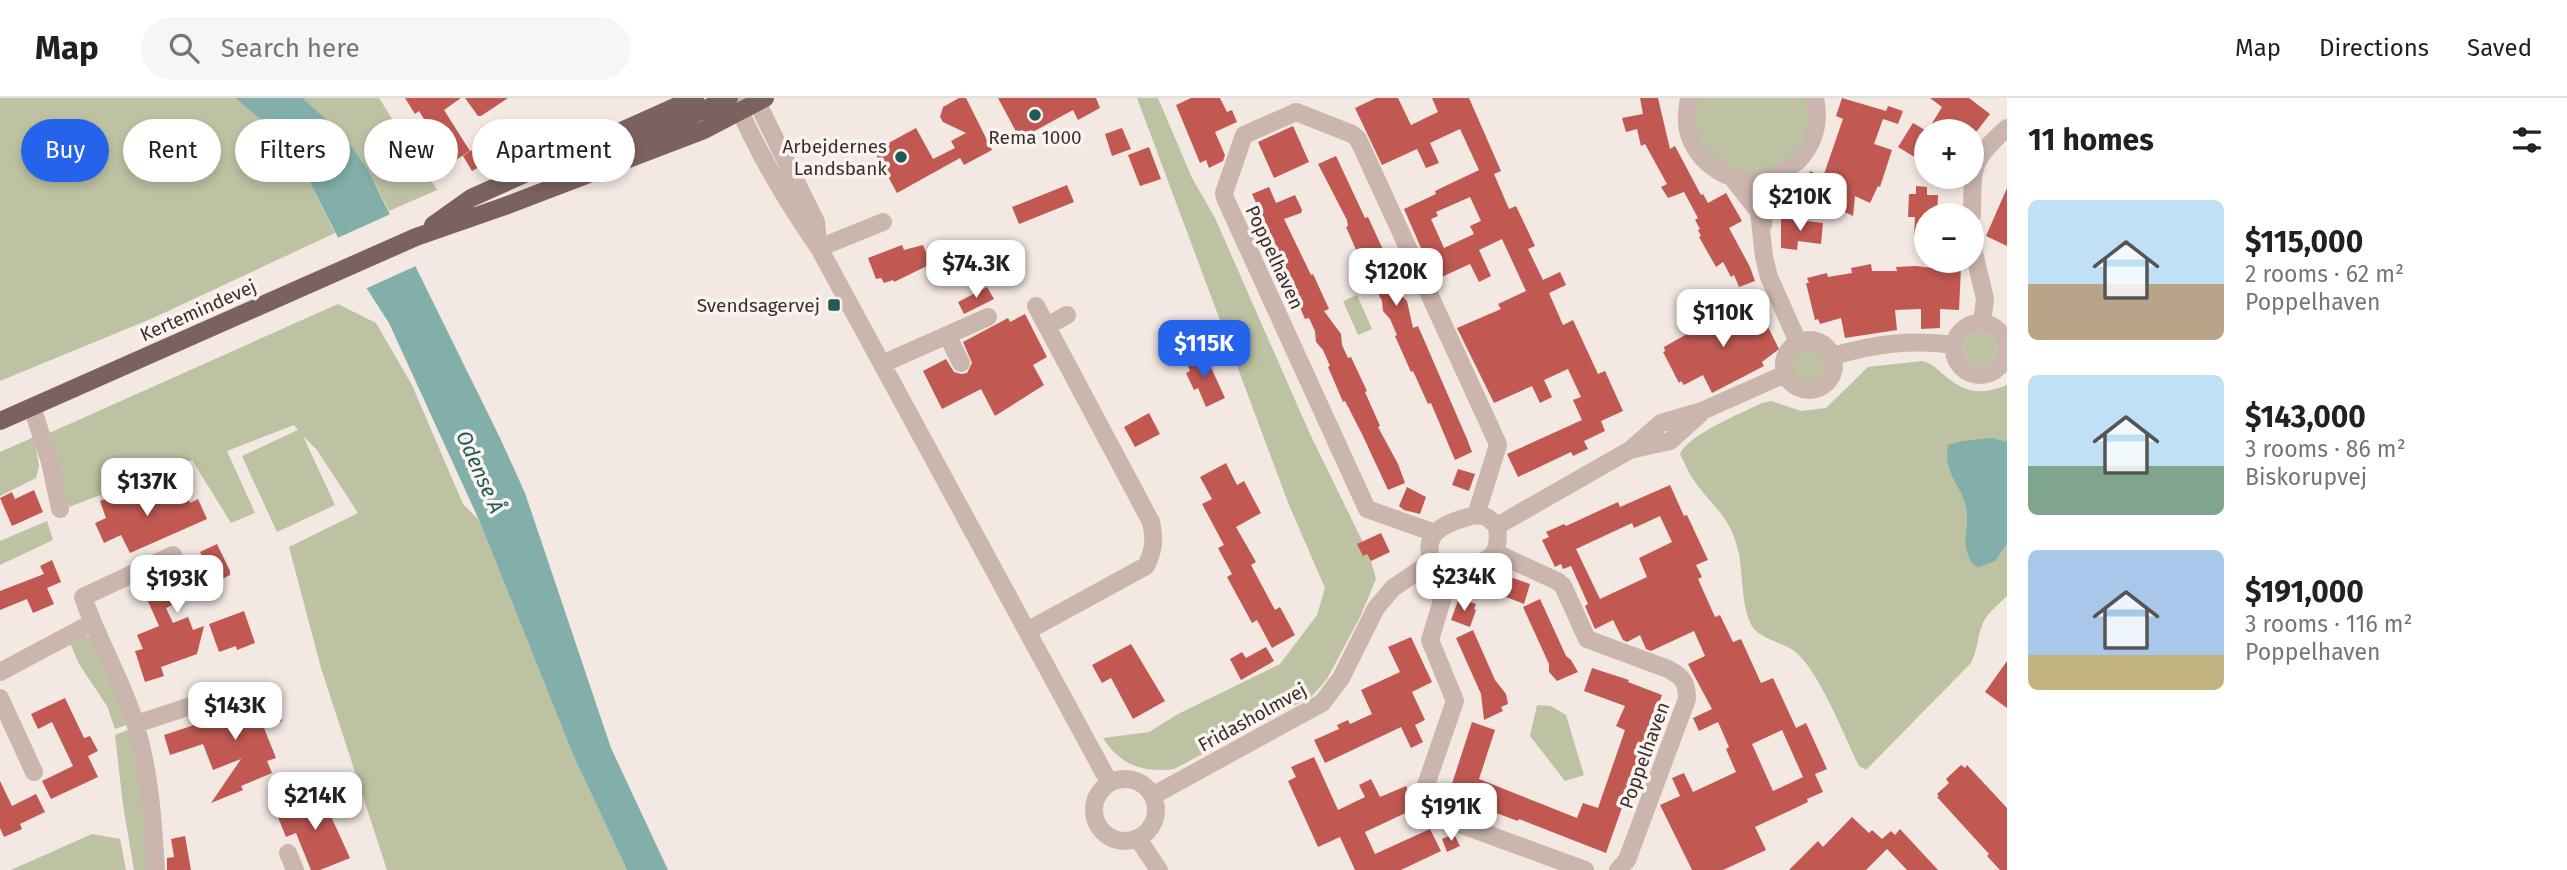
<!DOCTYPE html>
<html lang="en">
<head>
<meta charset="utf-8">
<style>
	body { margin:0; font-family:"Fira Sans",sans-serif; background:#f6f6f6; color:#202124; height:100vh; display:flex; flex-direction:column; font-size:26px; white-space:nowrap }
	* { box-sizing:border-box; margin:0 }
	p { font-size:23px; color:#757577 }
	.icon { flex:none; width:38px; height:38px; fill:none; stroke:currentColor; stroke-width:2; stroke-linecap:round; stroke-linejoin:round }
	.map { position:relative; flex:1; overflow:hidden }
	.sheet { display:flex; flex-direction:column; background:#fff; width:560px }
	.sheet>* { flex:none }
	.banner { position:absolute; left:21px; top:21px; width:665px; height:63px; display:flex; gap:14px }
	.tools { position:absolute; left:1914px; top:21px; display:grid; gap:14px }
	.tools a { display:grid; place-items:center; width:70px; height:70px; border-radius:50%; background:#fff; box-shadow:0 4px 10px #0003; font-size:35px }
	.price { position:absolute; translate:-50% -60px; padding:0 16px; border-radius:14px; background:#fff; color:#222; font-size:23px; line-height:46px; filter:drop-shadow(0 2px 4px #0008) }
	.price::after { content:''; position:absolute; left:50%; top:42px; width:21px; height:16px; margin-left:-10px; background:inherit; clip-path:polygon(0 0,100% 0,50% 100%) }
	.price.current { background:#2563eb; color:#fff }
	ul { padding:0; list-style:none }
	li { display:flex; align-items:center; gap:21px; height:175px; padding:0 21px }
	li span { display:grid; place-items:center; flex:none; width:196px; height:140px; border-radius:10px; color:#555 }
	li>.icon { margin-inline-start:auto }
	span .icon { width:84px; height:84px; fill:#fffc; stroke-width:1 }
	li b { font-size:30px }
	h2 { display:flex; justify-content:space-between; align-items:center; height:84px; padding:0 21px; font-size:30px }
	.pill { padding:0 24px; border-radius:32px; background:#fff; box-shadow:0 4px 10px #0003; font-size:24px; line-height:63px }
	.pill.current { background:#2563eb; color:#fff }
	header { display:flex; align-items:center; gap:42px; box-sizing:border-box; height:98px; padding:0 35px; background:#fff; border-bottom:2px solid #e0e0e0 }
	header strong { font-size:33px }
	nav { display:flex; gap:38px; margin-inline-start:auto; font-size:24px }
	.search { width:490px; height:63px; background:#f6f6f6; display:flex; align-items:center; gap:18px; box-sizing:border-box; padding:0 24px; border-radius:38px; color:#757577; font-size:26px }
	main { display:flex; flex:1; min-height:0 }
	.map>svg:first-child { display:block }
	.green { fill:#bdc2a2 }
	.water { fill:#82afa9 }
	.pier { fill:#f3e8e2 }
	.building { fill:#c15952; fill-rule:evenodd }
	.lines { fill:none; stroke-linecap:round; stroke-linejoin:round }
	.minor { stroke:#cbb6ae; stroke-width:18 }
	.major { stroke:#7b625e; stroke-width:18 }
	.poi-dot { fill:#225a54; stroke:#faf3ef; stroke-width:2.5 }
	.labels { text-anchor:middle; stroke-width:7; stroke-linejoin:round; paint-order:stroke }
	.poi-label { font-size:19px; fill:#3a2e2c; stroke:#faf3ef; text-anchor:end }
	.street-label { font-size:19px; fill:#3a2e2c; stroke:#faf3ef }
	.water-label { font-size:21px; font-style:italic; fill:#225a54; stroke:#faf3ef }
</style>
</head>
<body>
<header>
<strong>Map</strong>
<div class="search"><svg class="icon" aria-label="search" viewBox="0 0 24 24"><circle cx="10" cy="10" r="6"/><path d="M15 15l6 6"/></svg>Search here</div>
<nav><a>Map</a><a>Directions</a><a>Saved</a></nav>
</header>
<main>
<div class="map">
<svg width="2007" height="772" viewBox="0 0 2007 772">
	<rect width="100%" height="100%" fill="#f3e8e2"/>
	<!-- green -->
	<path class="green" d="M0,0H235L274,33L298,61L335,135L153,220L0,283Z
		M301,0H379L437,92L389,113L368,72L341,35Z
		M1137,0H1158L1192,80L1215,120L1310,336L1370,459L1376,481L1360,519L1327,581L1311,599L1174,671C1143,675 1120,667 1103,640L1149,634L1178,616L1280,566L1317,517L1325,490L1289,407Z
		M1697,0H1808L1811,10L1804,47L1774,73L1735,75L1703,51L1695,33L1693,13Z
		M1357,197L1372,231L1358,237L1343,203Z
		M338,206L376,225L412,287L463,406L479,422L574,659L627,772H387L321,570L289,449L358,415L317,352L303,338L335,407L277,434L242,358L298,332L294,327L227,353L255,415L231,425L192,362L69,409L47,336Z
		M1963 251a17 17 0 1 1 34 0a17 17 0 1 1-34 0Z
		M1791 268a18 18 0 1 1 36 0a18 18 0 1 1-36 0Z
		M1922,263C1932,265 1937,271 1945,278C1968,296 1980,297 2007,287V498C1999,506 1988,514 1983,525C1977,538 1978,552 1971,565L1866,672L1859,668C1845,640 1818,570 1794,553C1783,545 1766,542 1756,533C1741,519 1743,476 1739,456C1730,417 1716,413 1695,384C1689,376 1685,365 1680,356C1689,336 1742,315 1762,305L1771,303L1801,313L1826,310L1868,269Z
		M34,339L39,368L36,380L0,398V354Z
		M47,423L53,442L0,467V443Z
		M83,538L93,540L129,626L115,631L107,608L79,566L70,545Z
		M1537,607L1551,608L1566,617L1584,677L1565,683L1530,638Z
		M130,631C144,675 148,726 147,772H134L123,707L115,637Z
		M92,736L120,741L126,772H11Z"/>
	<!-- water -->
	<path class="water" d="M235,0H302L341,34L368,72L500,340L525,395L611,650L668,772H627L574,659L479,422L389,225L353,169L298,61L274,33Z
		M1992,340L2007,344V446L1995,463L1979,469L1973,467C1958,442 1971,433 1966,409C1961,385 1943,377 1948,347L1962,343Z"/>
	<!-- pier -->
	<path class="pier" d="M393,115L418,167L365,191L335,141Z"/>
	<!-- building -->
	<path class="building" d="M405,0H461L444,12L470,53L451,65L419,13L415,16Z
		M465,0H508L481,18H478Z
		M959,0H966L992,52L964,67L960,60L897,95L874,53L916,30L933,61L955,50L951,43L966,35L943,24L940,19L943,9Z
		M998,0H1096L1100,10L1078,22L1073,12L1020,41Z
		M1191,0H1220L1227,14L1232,12L1237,24L1215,34L1225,57L1223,63L1209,70L1206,62L1200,65L1176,7Z
		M1376,0H1398L1411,27L1438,14L1432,0H1469L1501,73L1494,76L1509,111L1516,108L1535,148L1528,151L1543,182L1560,174L1566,187L1549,195L1563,227L1573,222L1598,276L1605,273L1623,313L1601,323L1605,333L1584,343L1588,351L1573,358L1571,354L1518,379L1507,356L1582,322L1573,302L1581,299L1568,271L1544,282L1552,299L1540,305L1532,288L1494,305L1457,230L1501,211L1498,206L1526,193L1502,141L1479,152L1491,178L1479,184L1470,166L1435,182L1404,111L1436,96L1435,93L1479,72L1460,31L1430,45L1439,65L1426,70L1417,51L1382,67L1355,10ZM1470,99L1481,123L1470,128L1474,136L1444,150L1431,121L1438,118L1436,114Z
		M1640,0H1658L1670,51L1675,48L1701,97L1703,96L1708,105L1726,95L1742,123L1729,130L1750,169L1755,183L1739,189L1734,177L1731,179L1723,164L1716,169L1699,139L1701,138L1698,132L1700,131L1695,122L1698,120L1684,94L1668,100L1661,89L1667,86L1645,46L1641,48L1637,31L1626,34L1622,20L1643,16Z
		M1842,0L1886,13L1888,8L1903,13L1898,26L1883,21L1874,46L1892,52L1880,89L1878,88L1870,105L1855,98L1853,118L1801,93L1810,73L1823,79L1843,21L1836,18Z
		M1930,0H1969L1990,16L1977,33H1941L1931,27L1942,9Z
		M1913,25L1927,33V58L1919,54L1916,60L1898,49Z
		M1293,28L1309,64L1274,80L1258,44Z
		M1122,30L1131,51L1112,58L1105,36Z
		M1149,49L1161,81L1140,88L1128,57Z
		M475,50L485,66L472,73L463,58Z
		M1336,58L1365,120L1368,119L1396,180L1392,181L1398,194L1407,203L1413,230L1418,228L1467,341L1472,354L1455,362L1431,305L1428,306L1413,273L1411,274L1395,238L1397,237L1390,221L1383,213L1382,203L1375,189L1373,190L1346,129L1348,128L1347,122L1318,66Z
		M1067,87L1074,104L1019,126L1012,109Z
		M1916,88L1927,89V97H1938L1937,117H1927V139L1914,138L1915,119H1908L1909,96H1916Z
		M1269,89L1276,105L1295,97L1302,112L1301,115L1284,121L1311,177L1313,176L1329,211L1324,213L1341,236L1342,247L1348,260L1351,259L1367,293L1365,294L1380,328L1378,329L1398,366L1405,385L1388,392L1362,336L1345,303L1343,304L1328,269L1330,268L1323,252L1316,244L1315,233L1309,220L1305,221L1290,187L1295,184L1276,162L1281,158L1252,96Z
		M2007,90V148L1986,138Z
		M1781,120L1823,125L1821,146L1798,143L1797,152L1781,150Z
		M902,147L904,152L923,147L931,166L894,184L893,182L884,185L881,180L876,181L868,160Z
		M1871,166L1872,173H1897L1896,169L1916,168L1941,171V168L1961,169L1959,212L1940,211V230L1921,231V211L1895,212L1897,232L1845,240L1841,220L1820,226L1818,221L1815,222L1806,185H1809L1807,180L1827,175L1828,179L1852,175L1851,170Z
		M987,189L994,201L964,216L958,204Z
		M1755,203L1779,251L1762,264L1764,268L1712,295L1703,277L1684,287L1681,283L1679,285L1663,254L1665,253L1664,249L1710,223Z
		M1025,216L1047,259L1033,267L1044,287L995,318L981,291L942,311L923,273L946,261L954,274L961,276L967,275L972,265L963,244L1008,220L1010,224Z
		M1204,254L1225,300L1206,309L1198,290L1194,292L1186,275L1190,273L1186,263Z
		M1149,315L1160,336L1135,349L1124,329Z
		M1226,365L1237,387L1244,383L1261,415L1236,429L1256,464L1251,467L1275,512L1280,509L1295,537L1272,550L1257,522L1252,525L1227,479L1232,476L1218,450L1224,447L1202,406L1212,401L1200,379Z
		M1458,371L1475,376L1469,393L1452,387Z
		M134,387L143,406L156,400L157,404L184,392L190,405L198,401L207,421L130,455L121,437L104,445L95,425L106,420L100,403L124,394L123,392Z
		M1670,387L1684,418L1687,417L1708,462L1696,467L1702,479L1698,481L1715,519L1720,517L1733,544L1741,541L1761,585L1773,580L1796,630L1806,625L1827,671L1815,676L1823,694L1807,701L1808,704L1755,729L1766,752L1723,772H1692L1660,707L1680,698L1672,680L1684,675L1693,694L1736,674L1726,651L1729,649L1718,624L1699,633L1693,620L1712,611L1688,566L1705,558L1694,533L1651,553L1646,551L1640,537L1627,544L1623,542L1613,522L1595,531L1585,508L1588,506L1571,468L1563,471L1561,466L1555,469L1542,442L1549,439L1546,434L1564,426L1566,428L1618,404L1620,409ZM1660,418L1672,444L1639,460L1647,479L1600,501L1576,451L1632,425L1634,430ZM1782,632L1803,679L1773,693L1752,646Z
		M1407,389L1426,399L1420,416L1404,412L1399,408Z
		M34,392L43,414L12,428L0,400L12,394L15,401Z
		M1381,435L1390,454L1371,463L1367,456L1363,458L1357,446Z
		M217,446L230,473V477L166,510L173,525L188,519L193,532L204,528L197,556L161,569L164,578L145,584L135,553L143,551L137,537L159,528L143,492L205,464L200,454Z
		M52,462L61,484L47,490L54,506L33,515L27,501L0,512V493L44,476L40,468Z
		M1507,478L1530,486L1524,506L1506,499L1507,496L1501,494Z
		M1459,500L1476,506L1474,511L1476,512L1470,529L1451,522Z
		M1540,501L1566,558L1571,562L1578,574L1557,583L1549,574V566L1523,509Z
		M244,513L255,545L237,552L236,548L219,554L209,526Z
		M1473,532L1495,582L1506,596L1508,606L1501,609L1503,613L1484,622L1481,596L1456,540Z
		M1411,539L1432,584L1412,594L1425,622L1415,627L1423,644L1411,650L1401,629L1325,665L1314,642L1339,631L1337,627L1348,622L1350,626L1372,616L1361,592L1400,574L1388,549Z
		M1131,546L1165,603L1133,621L1111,580L1102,585L1092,567Z
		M1266,549L1274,563L1241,582L1230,561L1242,554L1246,560Z
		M2007,563V610L1985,594Z
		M1592,570L1629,582L1628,584L1662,597L1650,631L1652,632L1639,668L1637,667L1606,755L1519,721L1518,723L1482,710L1483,708L1449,695L1472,624L1495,632L1479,681L1577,720L1583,705L1598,710L1625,632L1616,628L1625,608L1584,593Z
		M273,593L282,623L264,630L276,660L267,663L272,675L241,688L243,692L211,705L241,661L213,672L203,646L170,657L164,637L197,626L198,629L225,620L222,613Z
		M65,600L84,640L90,638L98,653L88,658L98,679L51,701L42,683L73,668L52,624L38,631L31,616Z
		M1314,659L1338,712L1365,699L1359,687L1371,681L1380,699L1406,688L1416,710L1365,734L1375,756L1430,731L1441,753L1401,772H1355L1340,739L1318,749L1288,683L1296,679L1291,669Z
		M1961,667L1965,670L1967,667L2007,710V772H2000L1987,758L1989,756L1937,699L1939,698L1937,696L1949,685L1946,681Z
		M0,683L12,708L36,696L45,714L20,726L22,731L4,739L0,730Z
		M318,690L350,760L320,772H311L296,735L286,739L277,717L304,706L300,697Z
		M1852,719L1869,735L1872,732L1882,741L1891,733L1895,737L1900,731L1938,772H1907L1887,751L1866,772H1789L1818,743L1823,749Z
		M1454,736L1460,748L1447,754L1442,741Z
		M185,738L191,772H167V760L174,759L171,741Z"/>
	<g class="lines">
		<!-- minor -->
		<path class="minor" d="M734,0C757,53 786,103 819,150L1109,684
			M755,0L816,124L818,146
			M1689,0C1687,12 1685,26 1690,39C1700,67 1731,86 1760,82C1767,81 1774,78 1781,76
			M1733,81L1759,114L1764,159L1769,179L1798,244
			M1972,117C1973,69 1969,64 2007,30
			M1763,127C1764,109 1770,89 1782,76C1787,70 1794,67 1799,62C1815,44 1820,23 1815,0
			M1972,146L1985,201L1982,225
			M819,150L883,124
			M1954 251a26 26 0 1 1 52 0a26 26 0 1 1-52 0Z
			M1047,228L1067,217
			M947,237L961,265
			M1784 267a25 25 0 1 1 50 0a25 25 0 1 1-50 0Z
			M1833,258C1874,246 1912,241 1954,247
			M882,266L988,219
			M32,309L50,364L60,411
			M1634,351L1670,343L1700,316
			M1476,417L1487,419L1497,428C1498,436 1499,447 1494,455C1488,463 1460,476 1450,476C1430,476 1423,446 1436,434C1447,424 1463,420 1476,417Z
			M1497,428L1630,352L1661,325L1702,313L1785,276
			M1435,435L1367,411L1225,100L1224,95L1244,37L1296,14L1352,36L1358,41L1497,344L1498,347L1476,417
			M1494,454L1557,483L1563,488L1587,541L1668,571C1683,579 1687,584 1687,601L1627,762L1618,772
			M1450,476L1430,542L1455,603L1426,687C1423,705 1428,712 1443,720L1585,772
			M1027,533L1146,468C1154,452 1155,441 1151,424L1036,208
			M0,574L92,525
			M0,600L34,674
			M136,626L224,597
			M1094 712a31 31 0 1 1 62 0a31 31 0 1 1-62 0Z
			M1154,697L1322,605L1341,580L1376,510L1393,490L1431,464
			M1138,741L1159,772
			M288,755L295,772
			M156,772C153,723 150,676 136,628C123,584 98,543 83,499L173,457"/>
		<!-- major -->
		<path class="major" d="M602,59L729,0
			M433,127L471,100L695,0
			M0,323L416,139L505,108L704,32L765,0"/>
	</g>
	<!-- markers -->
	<g class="poi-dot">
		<circle cx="1035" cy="17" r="7"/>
		<circle cx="901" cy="59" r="7"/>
		<rect x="827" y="200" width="14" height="14" rx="3.5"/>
	</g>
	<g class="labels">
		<!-- poi labels -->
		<g class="poi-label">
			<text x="1035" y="46" text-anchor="middle">Rema 1000</text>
			<text x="887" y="55">Arbejdernes<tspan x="887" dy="22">Landsbank</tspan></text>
			<text x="820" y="214">Svendsagervej</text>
		</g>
		<!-- street labels -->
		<g class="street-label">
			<text transform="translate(1275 159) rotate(65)" y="7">Poppelhaven</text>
			<text transform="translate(198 212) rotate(-24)" y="7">Kertemindevej</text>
			<text transform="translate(1252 619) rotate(-29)" y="7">Fridasholmvej</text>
			<text transform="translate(1644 657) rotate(-70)" y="7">Poppelhaven</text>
		</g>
		<!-- water labels -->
		<g class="water-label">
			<text transform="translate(480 374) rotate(66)" y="7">Odense Å</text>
		</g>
	</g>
</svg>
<div class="tools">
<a>+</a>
<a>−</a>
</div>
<b class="price" style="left:1800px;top:135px">$210K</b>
<b class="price" style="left:976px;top:202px">$74.3K</b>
<b class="price" style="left:1396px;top:210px">$120K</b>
<b class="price" style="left:1723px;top:251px">$110K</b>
<b class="price current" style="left:1204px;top:282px">$115K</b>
<b class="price" style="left:147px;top:420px">$137K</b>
<b class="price" style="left:1464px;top:515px">$234K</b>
<b class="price" style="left:177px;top:517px">$193K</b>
<b class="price" style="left:235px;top:644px">$143K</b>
<b class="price" style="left:315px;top:734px">$214K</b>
<b class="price" style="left:1451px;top:745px">$191K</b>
<div class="banner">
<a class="pill current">Buy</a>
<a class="pill">Rent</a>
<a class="pill">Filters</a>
<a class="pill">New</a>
<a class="pill">Apartment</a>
</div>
</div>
<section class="sheet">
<h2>11 homes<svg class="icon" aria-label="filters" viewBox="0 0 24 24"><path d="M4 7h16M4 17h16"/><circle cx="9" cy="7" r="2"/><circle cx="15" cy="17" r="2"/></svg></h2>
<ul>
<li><span style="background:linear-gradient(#bfe0f5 60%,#b9a48a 0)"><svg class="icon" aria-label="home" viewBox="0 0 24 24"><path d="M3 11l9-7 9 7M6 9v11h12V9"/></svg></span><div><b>$115,000</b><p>2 rooms · 62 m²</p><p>Poppelhaven</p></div></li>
<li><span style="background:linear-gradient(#bfe0f5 65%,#7fa58c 0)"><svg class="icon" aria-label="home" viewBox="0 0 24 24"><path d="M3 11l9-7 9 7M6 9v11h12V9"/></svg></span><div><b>$143,000</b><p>3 rooms · 86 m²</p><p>Biskorupvej</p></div></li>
<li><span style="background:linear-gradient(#a9c7e8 75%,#c2b280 0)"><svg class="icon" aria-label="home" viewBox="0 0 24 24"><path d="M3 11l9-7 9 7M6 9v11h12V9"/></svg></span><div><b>$191,000</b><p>3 rooms · 116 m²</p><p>Poppelhaven</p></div></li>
</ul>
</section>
</main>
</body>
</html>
